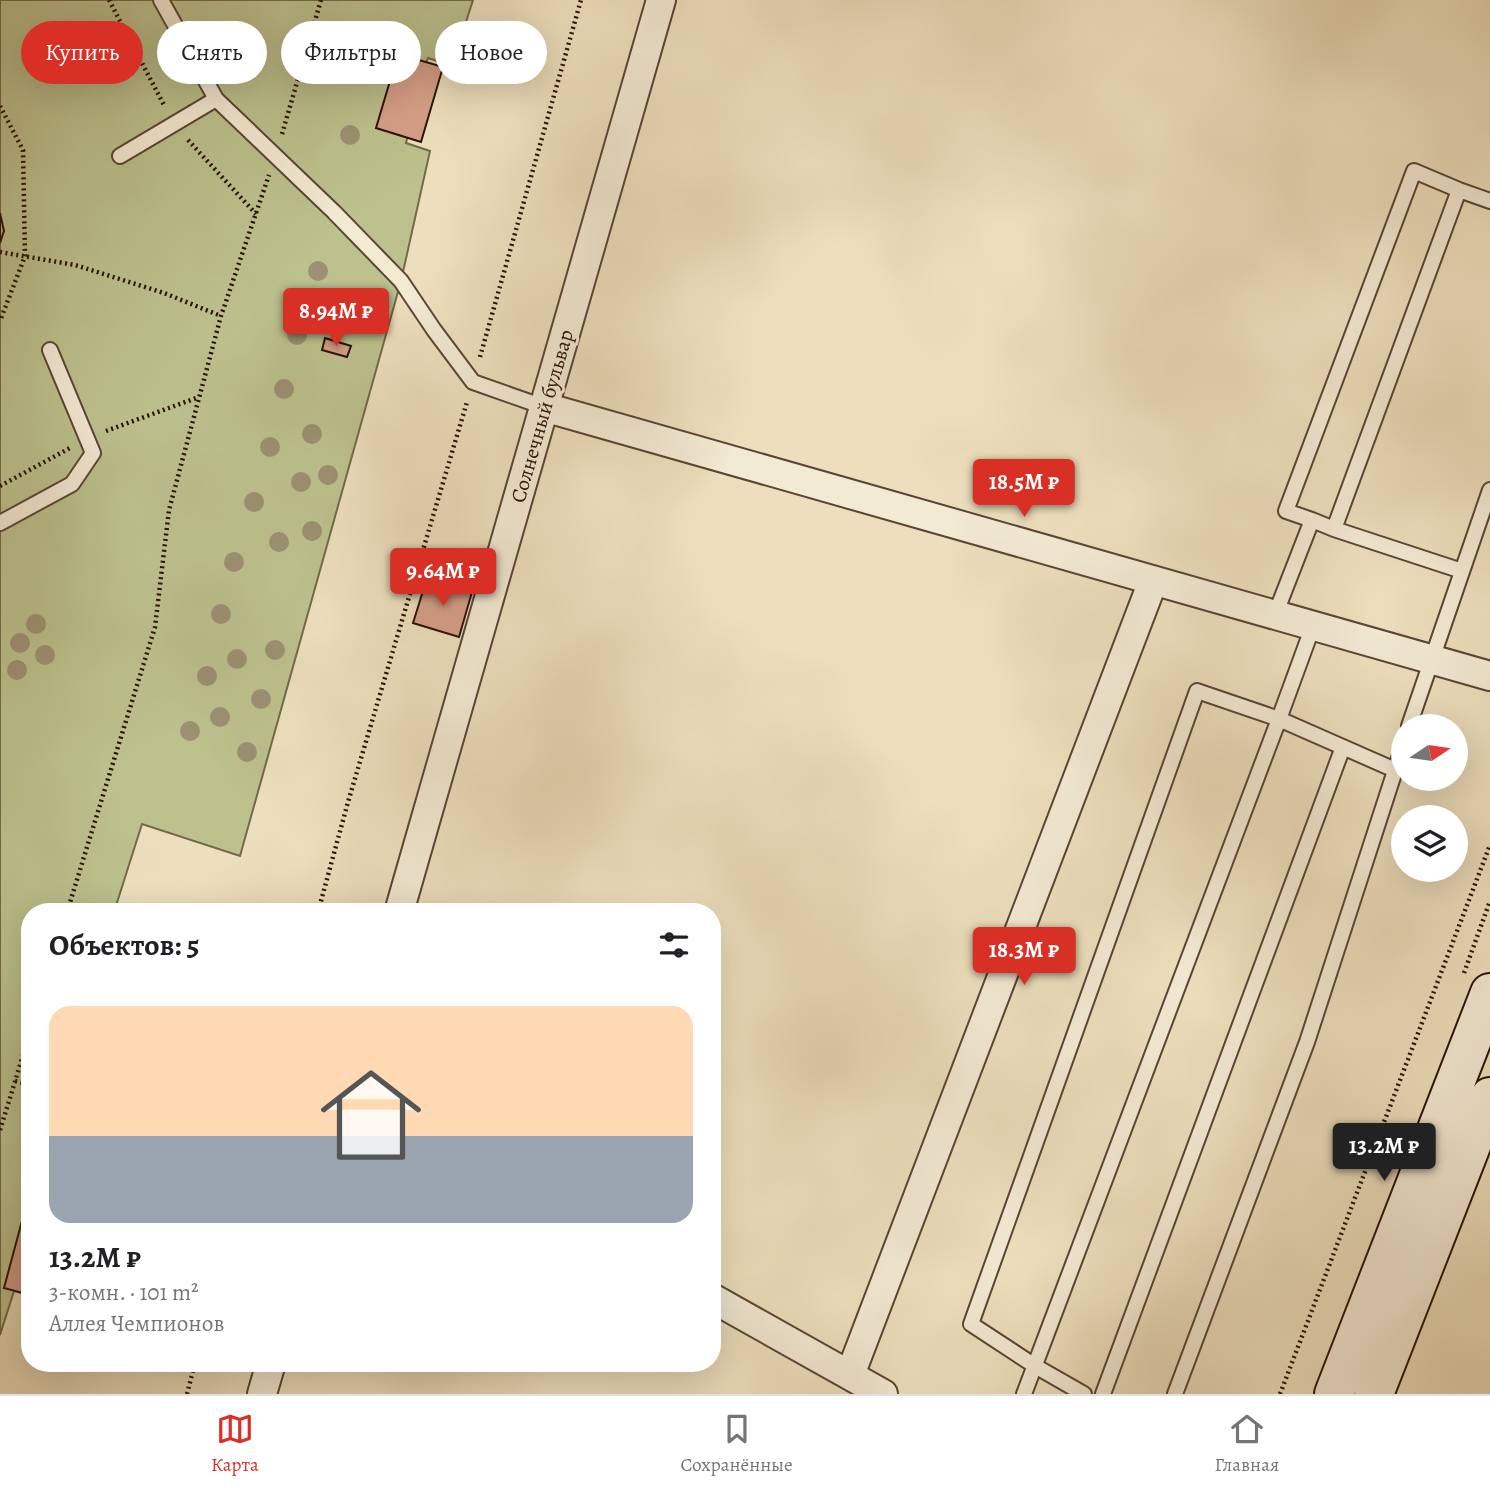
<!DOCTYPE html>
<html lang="ru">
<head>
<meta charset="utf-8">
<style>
	body { margin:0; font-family:Alegreya,serif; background:#f6f6f6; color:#202124; height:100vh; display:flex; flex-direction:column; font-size:26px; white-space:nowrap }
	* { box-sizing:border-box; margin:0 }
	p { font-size:23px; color:#757577 }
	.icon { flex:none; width:38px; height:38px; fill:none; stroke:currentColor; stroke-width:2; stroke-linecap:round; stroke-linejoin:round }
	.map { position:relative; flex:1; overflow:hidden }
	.panel { position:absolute; left:21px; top:903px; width:700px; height:469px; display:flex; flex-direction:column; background:#fff; border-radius:28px; box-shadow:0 7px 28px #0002 }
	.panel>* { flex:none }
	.hud { position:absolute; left:21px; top:21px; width:700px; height:63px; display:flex; gap:14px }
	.needle { width:46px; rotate:77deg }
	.controls { position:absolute; left:1391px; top:714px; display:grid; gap:14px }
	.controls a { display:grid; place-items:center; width:77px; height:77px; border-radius:50%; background:#fff; box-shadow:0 7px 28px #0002; font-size:35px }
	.price { position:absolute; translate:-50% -60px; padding:0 16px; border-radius:7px; background:#d93025; color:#fff; font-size:23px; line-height:46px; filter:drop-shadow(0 2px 4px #0008) }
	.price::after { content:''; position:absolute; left:50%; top:42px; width:21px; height:16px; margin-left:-10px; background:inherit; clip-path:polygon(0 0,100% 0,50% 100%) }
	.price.active { background:#222; color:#fff }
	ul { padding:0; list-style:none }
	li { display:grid; align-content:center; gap:14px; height:371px; padding:0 28px }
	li+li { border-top:2px solid #e0e0e0 }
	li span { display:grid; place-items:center; height:217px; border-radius:21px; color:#555 }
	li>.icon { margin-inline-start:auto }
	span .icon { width:126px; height:126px; fill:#fffc; stroke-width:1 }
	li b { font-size:30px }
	h2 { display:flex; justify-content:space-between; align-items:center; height:84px; padding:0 28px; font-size:30px }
	.chip { padding:0 24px; border-radius:32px; background:#fff; box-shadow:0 7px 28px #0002; font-size:24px; line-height:63px }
	.chip.active { background:#d93025; color:#fff }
	.tabs { display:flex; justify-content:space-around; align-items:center; height:98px; border-top:2px solid #e0e0e0; background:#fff; font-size:19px; color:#757577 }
	.tabs a { display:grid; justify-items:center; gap:4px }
	.tabs .active { color:#d93025 }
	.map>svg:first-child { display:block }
	.green { fill:#bcc18e; stroke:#726a4a; stroke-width:2 }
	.building { fill:#d69f88; stroke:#291207; stroke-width:2 }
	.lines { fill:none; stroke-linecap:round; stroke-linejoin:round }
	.lane-casing { stroke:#5a4534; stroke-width:18 }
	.street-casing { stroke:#5a4534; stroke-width:32 }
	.secondary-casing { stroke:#291207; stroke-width:42 }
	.path { stroke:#291207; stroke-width:4.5; stroke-dasharray:2 3.5; stroke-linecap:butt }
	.lane { stroke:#f3ead4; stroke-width:14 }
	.street { stroke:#f3ead4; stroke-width:28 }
	.secondary { stroke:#f3ead4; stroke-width:38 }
	.tree { fill:#9d9073 }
	.labels { text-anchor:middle; stroke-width:6; stroke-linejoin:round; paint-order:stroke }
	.street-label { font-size:21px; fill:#291207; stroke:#f3ead4 }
</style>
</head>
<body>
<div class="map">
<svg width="1490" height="1394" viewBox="0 0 1490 1394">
	<rect width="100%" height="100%" fill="#eddfbd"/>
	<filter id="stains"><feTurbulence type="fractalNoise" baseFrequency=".00286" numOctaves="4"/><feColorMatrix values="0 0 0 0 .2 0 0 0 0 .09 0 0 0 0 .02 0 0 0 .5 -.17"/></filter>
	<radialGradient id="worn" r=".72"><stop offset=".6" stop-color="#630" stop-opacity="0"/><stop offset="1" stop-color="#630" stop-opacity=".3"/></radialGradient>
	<!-- green -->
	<path class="green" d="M0,0H473L452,66L428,58L426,62L406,143L430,151L401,281L240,856L142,824L114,912H30V1295L14,1291L0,1335Z"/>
	<!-- building -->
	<path class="building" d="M398,54L443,67L421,142L376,128Z
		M0,213L4,231L0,243Z
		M325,338L351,346L347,357L322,350Z
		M427,578L472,592L459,637L413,623Z
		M30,1191V1295L4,1288Z"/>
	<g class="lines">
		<!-- lane casing -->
		<g class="lane-casing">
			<path id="lane" d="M161,0L216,99L334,212L401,281L434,330L473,382L544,407
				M120,156L216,99
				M1312,520L1286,511L1414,171L1459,190
				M0,523L72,484L93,453L50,350
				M1334,529L1462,571
				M1275,615L1312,520L1334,529L1459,190L1490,201
				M1409,726L1490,490
				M1024,1394L1279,719L1395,770
				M1084,1394L1035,1366L971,1324L1197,691L1279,719L1313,626
				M1103,1394L1343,747
				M1175,1394L1307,1042L1404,743"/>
		</g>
		<!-- street casing -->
		<g class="street-casing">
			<path id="street" d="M544,407L1490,676
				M399,912L661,0
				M712,1298L883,1394
				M850,1375L1153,581
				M262,1394L271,1363"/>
		</g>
		<!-- secondary casing -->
		<g class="secondary-casing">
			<path id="secondary" d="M1334,1394L1490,993
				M1374,1394L1490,1097"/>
		</g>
		<!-- path -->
		<path class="path" d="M109,0L165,107
			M0,106L23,150L25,256L0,321
			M282,134L321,0
			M188,140L256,214
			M0,252L75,265L164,293L221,316
			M480,357L581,0
			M106,431L199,397
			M0,486L70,448
			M67,912L155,627L169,510L221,316L269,175
			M318,912L348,802L467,402
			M1464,973L1490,901
			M15,1081L30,1085
			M0,1130L30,1033
			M187,1394L195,1363
			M1280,1394L1490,845"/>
		<!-- lane -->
		<use href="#lane" class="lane"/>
		<!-- street -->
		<use href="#street" class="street"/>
		<!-- secondary -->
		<use href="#secondary" class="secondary"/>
	</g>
	<!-- trees -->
	<g class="tree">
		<circle cx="377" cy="49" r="10"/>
		<circle cx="350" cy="135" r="10"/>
		<circle cx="318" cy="271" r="10"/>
		<circle cx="297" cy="335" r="10"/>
		<circle cx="284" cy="389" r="10"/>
		<circle cx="312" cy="434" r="10"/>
		<circle cx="270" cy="447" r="10"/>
		<circle cx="328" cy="475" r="10"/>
		<circle cx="301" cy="482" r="10"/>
		<circle cx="254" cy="502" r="10"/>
		<circle cx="312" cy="531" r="10"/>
		<circle cx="279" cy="542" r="10"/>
		<circle cx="234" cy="562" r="10"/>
		<circle cx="221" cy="614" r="10"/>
		<circle cx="36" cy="624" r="10"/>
		<circle cx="20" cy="643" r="10"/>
		<circle cx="275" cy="650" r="10"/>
		<circle cx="45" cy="655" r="10"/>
		<circle cx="237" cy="659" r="10"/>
		<circle cx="17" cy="670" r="10"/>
		<circle cx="207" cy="676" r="10"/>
		<circle cx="261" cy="699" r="10"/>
		<circle cx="220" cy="717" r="10"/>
		<circle cx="190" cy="731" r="10"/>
		<circle cx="247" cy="752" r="10"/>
	</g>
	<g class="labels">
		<!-- street labels -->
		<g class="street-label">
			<text transform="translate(542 416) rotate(-74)" y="7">Солнечный бульвар</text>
		</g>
	</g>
	<rect width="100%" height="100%" filter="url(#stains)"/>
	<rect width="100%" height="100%" fill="url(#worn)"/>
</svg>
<div class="controls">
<a><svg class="needle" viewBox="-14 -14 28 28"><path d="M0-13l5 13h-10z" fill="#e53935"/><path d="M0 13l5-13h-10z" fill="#757577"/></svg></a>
<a><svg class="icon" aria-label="layers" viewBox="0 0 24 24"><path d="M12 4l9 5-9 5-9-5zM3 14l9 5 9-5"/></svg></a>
</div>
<b class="price" style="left:336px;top:348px">8.94M ₽</b>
<b class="price" style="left:1024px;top:519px">18.5M ₽</b>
<b class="price" style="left:443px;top:608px">9.64M ₽</b>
<b class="price" style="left:1024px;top:987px">18.3M ₽</b>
<b class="price active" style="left:1384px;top:1183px">13.2M ₽</b>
<div class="hud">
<a class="chip active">Купить</a>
<a class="chip">Снять</a>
<a class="chip">Фильтры</a>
<a class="chip">Новое</a>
</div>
<section class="panel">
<h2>Объектов: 5<svg class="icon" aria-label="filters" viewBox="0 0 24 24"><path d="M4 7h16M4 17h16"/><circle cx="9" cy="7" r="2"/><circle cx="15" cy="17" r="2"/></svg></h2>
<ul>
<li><span style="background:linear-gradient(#ffd9b3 60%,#9aa5b1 0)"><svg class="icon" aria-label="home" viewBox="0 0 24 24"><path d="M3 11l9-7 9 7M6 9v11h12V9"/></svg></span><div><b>13.2M ₽</b><p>3-комн. · 101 m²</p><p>Аллея Чемпионов</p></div></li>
</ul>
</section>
</div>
<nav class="tabs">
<a class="active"><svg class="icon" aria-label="map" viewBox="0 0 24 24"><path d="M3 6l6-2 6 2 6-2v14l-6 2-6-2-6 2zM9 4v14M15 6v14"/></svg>Карта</a>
<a><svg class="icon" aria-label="saved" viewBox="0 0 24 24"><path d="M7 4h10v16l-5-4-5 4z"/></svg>Сохранённые</a>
<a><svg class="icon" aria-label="home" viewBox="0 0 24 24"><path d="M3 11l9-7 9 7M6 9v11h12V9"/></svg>Главная</a>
</nav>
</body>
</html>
